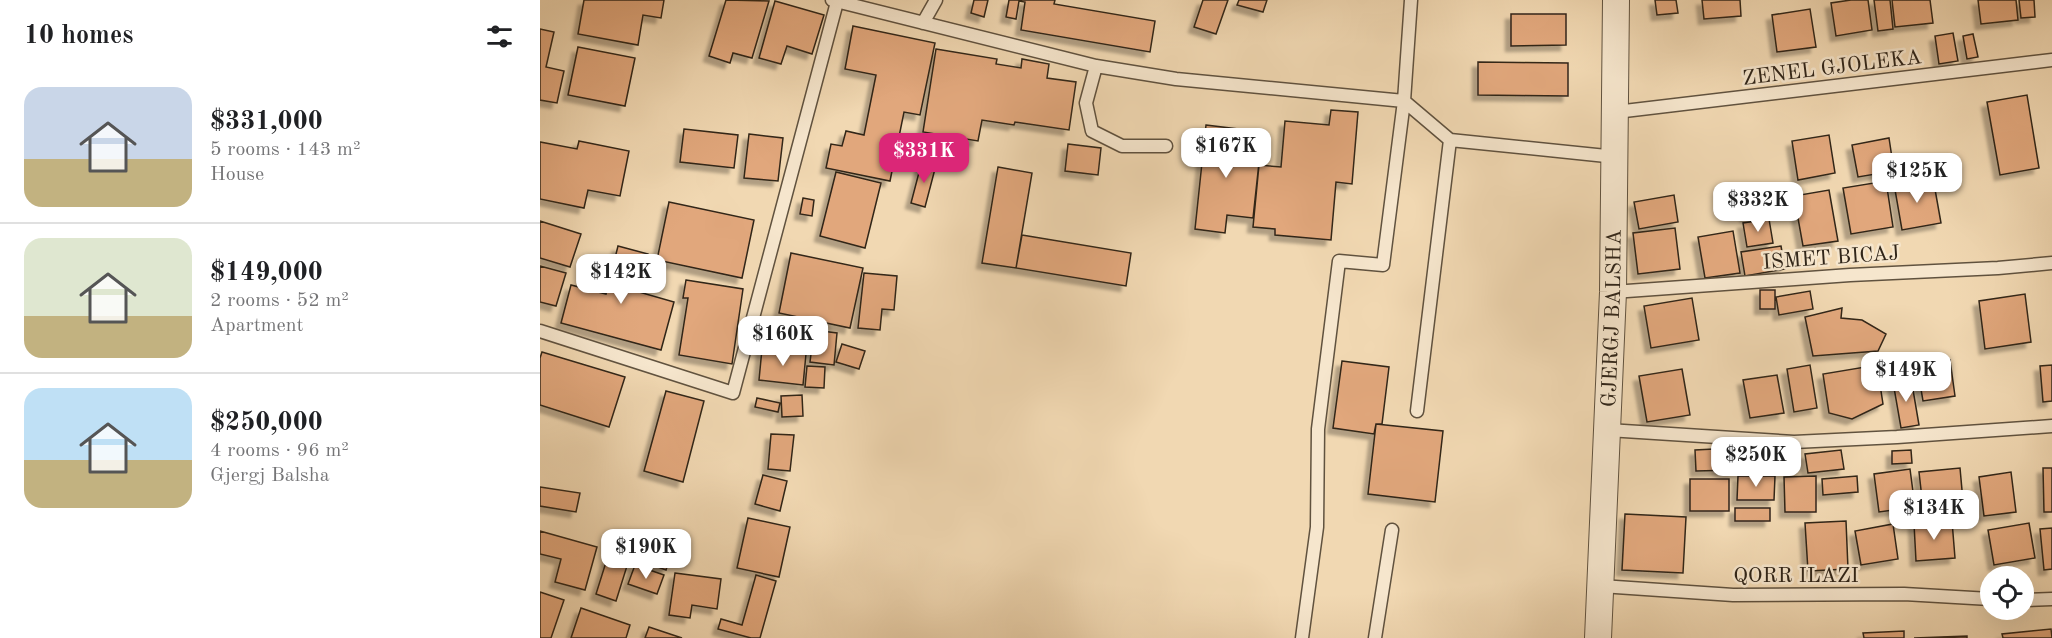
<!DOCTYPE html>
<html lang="en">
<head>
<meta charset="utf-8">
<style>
	body { margin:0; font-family:"Old Standard TT",serif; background:#f2f2f2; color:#202124; height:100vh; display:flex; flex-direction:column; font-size:22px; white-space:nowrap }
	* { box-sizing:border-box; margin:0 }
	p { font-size:20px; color:#757577 }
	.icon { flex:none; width:33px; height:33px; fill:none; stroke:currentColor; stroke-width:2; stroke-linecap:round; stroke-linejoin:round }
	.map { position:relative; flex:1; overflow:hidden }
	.panel { display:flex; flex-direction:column; background:#fff; width:540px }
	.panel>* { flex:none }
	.fabs { position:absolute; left:1440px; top:566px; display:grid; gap:12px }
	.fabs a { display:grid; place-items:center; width:54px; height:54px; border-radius:50%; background:#fff; box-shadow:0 6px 24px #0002; font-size:30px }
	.price { position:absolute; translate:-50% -51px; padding:0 14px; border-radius:12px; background:#fff; color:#222; font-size:20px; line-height:39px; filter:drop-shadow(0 2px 3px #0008) }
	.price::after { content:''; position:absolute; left:50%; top:36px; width:18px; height:14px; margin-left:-9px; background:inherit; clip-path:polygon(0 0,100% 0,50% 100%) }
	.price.current { background:#db2777; color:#fff }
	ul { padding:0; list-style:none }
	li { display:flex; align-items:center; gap:18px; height:150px; padding:0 24px }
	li+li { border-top:2px solid #e0e0e0 }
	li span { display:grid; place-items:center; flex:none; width:168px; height:120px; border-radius:18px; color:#555 }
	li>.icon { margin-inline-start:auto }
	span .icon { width:72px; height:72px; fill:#fffc; stroke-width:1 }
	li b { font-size:26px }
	h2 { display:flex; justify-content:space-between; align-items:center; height:72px; padding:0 24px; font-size:26px }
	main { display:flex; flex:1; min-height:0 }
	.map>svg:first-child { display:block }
	.building { fill:#e1a77c; stroke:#302519; stroke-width:1.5; filter:url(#shadow) }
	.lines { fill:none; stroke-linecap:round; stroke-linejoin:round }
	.lane-casing { stroke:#60523f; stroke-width:15 }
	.street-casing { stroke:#60523f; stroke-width:28 }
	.lane { stroke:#f6e6cd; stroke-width:12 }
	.street { stroke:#f6e6cd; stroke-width:26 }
	.labels { text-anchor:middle; stroke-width:5; stroke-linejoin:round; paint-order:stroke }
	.street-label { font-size:21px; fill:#302519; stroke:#f6e6cd }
</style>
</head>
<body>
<main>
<section class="panel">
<h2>10 homes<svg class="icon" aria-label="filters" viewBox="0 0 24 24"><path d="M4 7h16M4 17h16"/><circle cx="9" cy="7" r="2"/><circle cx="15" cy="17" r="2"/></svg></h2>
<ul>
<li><span style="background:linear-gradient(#c9d6e8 60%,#c2b280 0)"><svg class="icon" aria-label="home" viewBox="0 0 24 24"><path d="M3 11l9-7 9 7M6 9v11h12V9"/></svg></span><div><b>$331,000</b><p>5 rooms · 143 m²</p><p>House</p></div></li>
<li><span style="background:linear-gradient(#dfe7d0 65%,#c2b280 0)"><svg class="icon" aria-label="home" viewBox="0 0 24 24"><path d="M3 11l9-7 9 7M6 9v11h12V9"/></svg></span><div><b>$149,000</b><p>2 rooms · 52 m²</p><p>Apartment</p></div></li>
<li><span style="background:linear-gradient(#bfe0f5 60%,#c2b280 0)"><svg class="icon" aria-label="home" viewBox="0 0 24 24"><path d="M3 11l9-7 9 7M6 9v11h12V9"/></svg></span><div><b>$250,000</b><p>4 rooms · 96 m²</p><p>Gjergj Balsha</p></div></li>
</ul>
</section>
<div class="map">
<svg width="1512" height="638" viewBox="0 0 1512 638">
	<defs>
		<filter id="shadow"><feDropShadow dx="-5.5" dy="5.5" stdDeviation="1.5" flood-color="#0004"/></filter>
	</defs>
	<rect width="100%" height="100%" fill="#f1d8b2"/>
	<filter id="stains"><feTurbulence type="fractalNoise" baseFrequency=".00333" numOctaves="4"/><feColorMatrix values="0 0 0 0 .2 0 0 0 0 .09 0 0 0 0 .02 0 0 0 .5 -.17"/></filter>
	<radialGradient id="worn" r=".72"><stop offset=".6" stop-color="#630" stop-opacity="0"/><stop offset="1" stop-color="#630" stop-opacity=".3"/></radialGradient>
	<!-- building -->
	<path class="building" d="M44,0H124L121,18L103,15L98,45L38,34Z
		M186,0L229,1L212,58L193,53L190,63L169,56Z
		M434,0H448L444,17L431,13Z
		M469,0H515L514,4L615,21L610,52L481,30L485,2L479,1L476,19L466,17Z
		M663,0H688L676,34L654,27Z
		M699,0H727L723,12L697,5Z
		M1115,0H1136L1138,13L1117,15Z
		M1162,0H1200L1201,16L1164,19Z
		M1311,0H1328L1332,30L1296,36L1291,3Z
		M1334,0H1350L1353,29L1338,31Z
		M1352,0H1390L1393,23L1355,27Z
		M1438,0H1476L1478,20L1441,24Z
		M1479,0H1494L1495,17L1481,18Z
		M235,1L284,15L272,54L247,46L241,64L219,58Z
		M1270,9L1276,47L1237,52L1232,15Z
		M971,14H1026V45L971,46Z
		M313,26L395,43L380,115L364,112L350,181L286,168L291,144L302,146L306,131L324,135L336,75L305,69Z
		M0,29L14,32L6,67L24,71L17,103L0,100Z
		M1413,33L1418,61L1399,64L1395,36Z
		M1433,34L1438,57L1427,59L1423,36Z
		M38,47L95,58L85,106L28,95Z
		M396,49L457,59L456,64L481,68L482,59L509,64L507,78L536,82L529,130L475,122L474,125L442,120L438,141L383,132Z
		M938,62L1028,63V96L938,95Z
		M1487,95L1499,168L1460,175L1447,102Z
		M791,110L818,112L812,184L796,182L791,240L735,235V229L713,227L719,165L741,167L745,121L789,125Z
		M666,125L698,129L697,141L721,144L713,218L687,215L685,233L655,229Z
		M144,129L198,135L194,168L140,162Z
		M209,134L243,138L238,181L204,178Z
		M1289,135L1295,173L1258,180L1252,141Z
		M1349,138L1354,171L1318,177L1312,145Z
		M39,141L89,151L80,196L48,190L44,208L0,199V142L37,149Z
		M528,144L561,148L558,175L525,171Z
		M388,145H400L399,162L387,161Z
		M382,161L396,165L385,207L371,203Z
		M458,167L492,173L476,268L442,263Z
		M296,172L341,183L325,248L280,236Z
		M1393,178L1401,223L1362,230L1354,184Z
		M1346,181L1353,227L1311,234L1303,188Z
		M1289,190L1298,241L1263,246L1254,196Z
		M1237,193L1240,212L1206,217L1203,199Z
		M1134,195L1138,222L1099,229L1094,202Z
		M263,198L274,200L272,216L260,214Z
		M129,202L214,220L202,278L117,260Z
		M1229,219L1233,243L1207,247L1203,223Z
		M0,221L41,234L30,267L0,258Z
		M1135,228L1140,269L1098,274L1093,233Z
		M1193,231L1200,273L1165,278L1158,237Z
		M482,235L591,253L586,286L476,268Z
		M78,246L108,254L99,292L134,302L121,350L21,323L31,285L66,294Z
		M1241,246L1245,269L1205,276L1201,252Z
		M251,253L323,268L310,328L239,313Z
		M0,266L26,273L16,306L0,302Z
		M324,273L357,276L354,310L342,309L340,330L318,328Z
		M146,280L203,289L192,364L139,355L148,298H143Z
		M1220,290H1235V309H1220Z
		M1270,291L1273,309L1239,315L1236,297Z
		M1485,294L1491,342L1445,349L1439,301Z
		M1152,298L1159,340L1111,348L1104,306Z
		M1302,308L1301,318L1322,320L1346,334L1338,351L1273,356L1265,317Z
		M252,329L270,333L265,352L248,348Z
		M274,330L297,333L294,365L270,362Z
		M302,344L325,351L319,369L296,362Z
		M222,349L266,354L263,385L219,380Z
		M2,352L85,377L69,427L0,405V358Z
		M1410,360L1415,396L1383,401L1377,366Z
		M802,361L849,367L842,424H836L834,434L793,428Z
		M1270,365L1277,408L1254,412L1247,369Z
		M1337,365L1343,404L1312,419L1289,413L1283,374Z
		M1512,365V401L1503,402L1500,366Z
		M267,366L285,367L284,388L265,387Z
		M1142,369L1150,415L1107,422L1099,376Z
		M1237,375L1244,413L1210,418L1203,380Z
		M1371,378L1379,425L1361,428L1353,382Z
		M126,391L164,401L143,482L104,471Z
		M262,395L263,416L242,417L241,396Z
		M217,398L240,403L238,412L215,407Z
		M836,424L903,431L895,502L828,494Z
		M231,434L254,435L250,471L228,469Z
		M1194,448V470L1156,471L1155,450Z
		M1301,450L1304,469L1268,473L1265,454Z
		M1371,450L1372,463L1352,464V451Z
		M1420,468L1424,512L1384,516L1379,472Z
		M1503,468H1512V512H1504Z
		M1370,469L1375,507L1339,512L1334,474Z
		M1471,472L1476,512L1444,516L1439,477Z
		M223,475L247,481L240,511L215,504Z
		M1198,476H1235L1234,500H1197Z
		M1276,476V512H1245L1244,477Z
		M1317,476L1318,492L1283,495L1282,479Z
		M1150,479H1189V511H1150Z
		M0,487L40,493L36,512L0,506Z
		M1195,508H1230V521H1195Z
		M1085,514L1146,517L1143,573L1082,570Z
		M208,518L250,527L239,577L197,568Z
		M1306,521L1308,569L1268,571L1265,523Z
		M1412,521L1415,558L1376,561L1374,524Z
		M1489,523L1495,558L1454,565L1448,530Z
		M1353,524L1358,559L1321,565L1315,531Z
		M1512,528V569L1504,570L1500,529Z
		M0,531L57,547L45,590L15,582L21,559L0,554Z
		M111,538L134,546L126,570L104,562Z
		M67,559L87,566L76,601L56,594Z
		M95,565L124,575L117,594L88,584Z
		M135,573L181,579L177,609L152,605L150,618L129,615Z
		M216,575L236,581L220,638H211L178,629L181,619L202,625Z
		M0,592L24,600L11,638H0Z
		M41,608L90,625L86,638H31Z
		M109,627L142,638H105Z
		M1511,629L1512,638H1463L1462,634Z
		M1364,631V638H1324L1323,633Z
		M1427,636V638H1374Z"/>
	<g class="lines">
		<!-- lane casing -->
		<g class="lane-casing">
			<path id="lane" d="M292,0L556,66L636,79L864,101L843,265L799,261L778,429L777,527L762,638
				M871,0L864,101L910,140L1076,157
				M383,23L396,0
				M556,66L546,103L552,131L582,146H626
				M1076,112L1512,60
				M1073,292L1310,275L1458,268L1512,263
				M0,331L193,393L297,2
				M877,411L910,140
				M1068,430L1254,442L1357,437L1512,426
				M1061,586L1193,595L1364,594L1450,599
				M1484,600L1512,599
				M835,638L852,530"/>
		</g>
		<!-- street casing -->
		<g class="street-casing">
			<g id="street">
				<path id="s1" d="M1058,638L1073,292L1076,0"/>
			</g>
		</g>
		<!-- lane -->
		<use href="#lane" class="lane"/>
		<!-- street -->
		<use href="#street" class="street"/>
	</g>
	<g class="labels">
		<!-- street labels -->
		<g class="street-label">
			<text transform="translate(1292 67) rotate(-7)" y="7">ZENEL GJOLEKA</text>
			<text transform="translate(1291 257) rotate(-4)" y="7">ISMET BICAJ</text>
			<text dy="7" stroke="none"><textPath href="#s1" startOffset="320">GJERGJ BALSHA</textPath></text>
			<text x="1256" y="582">QORR ILAZI</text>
		</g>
	</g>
	<rect width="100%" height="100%" filter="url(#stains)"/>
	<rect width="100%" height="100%" fill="url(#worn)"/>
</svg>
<div class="fabs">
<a><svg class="icon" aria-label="locate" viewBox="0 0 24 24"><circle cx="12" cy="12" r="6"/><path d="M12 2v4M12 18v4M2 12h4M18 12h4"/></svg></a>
</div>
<b class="price" style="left:686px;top:179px">$167K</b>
<b class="price current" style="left:384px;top:184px">$331K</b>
<b class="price" style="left:1377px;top:204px">$125K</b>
<b class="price" style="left:1218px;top:233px">$332K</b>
<b class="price" style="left:81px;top:305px">$142K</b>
<b class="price" style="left:243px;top:367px">$160K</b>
<b class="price" style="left:1366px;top:403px">$149K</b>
<b class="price" style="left:1216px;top:488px">$250K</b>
<b class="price" style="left:1394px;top:541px">$134K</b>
<b class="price" style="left:106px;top:580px">$190K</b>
</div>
</main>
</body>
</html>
